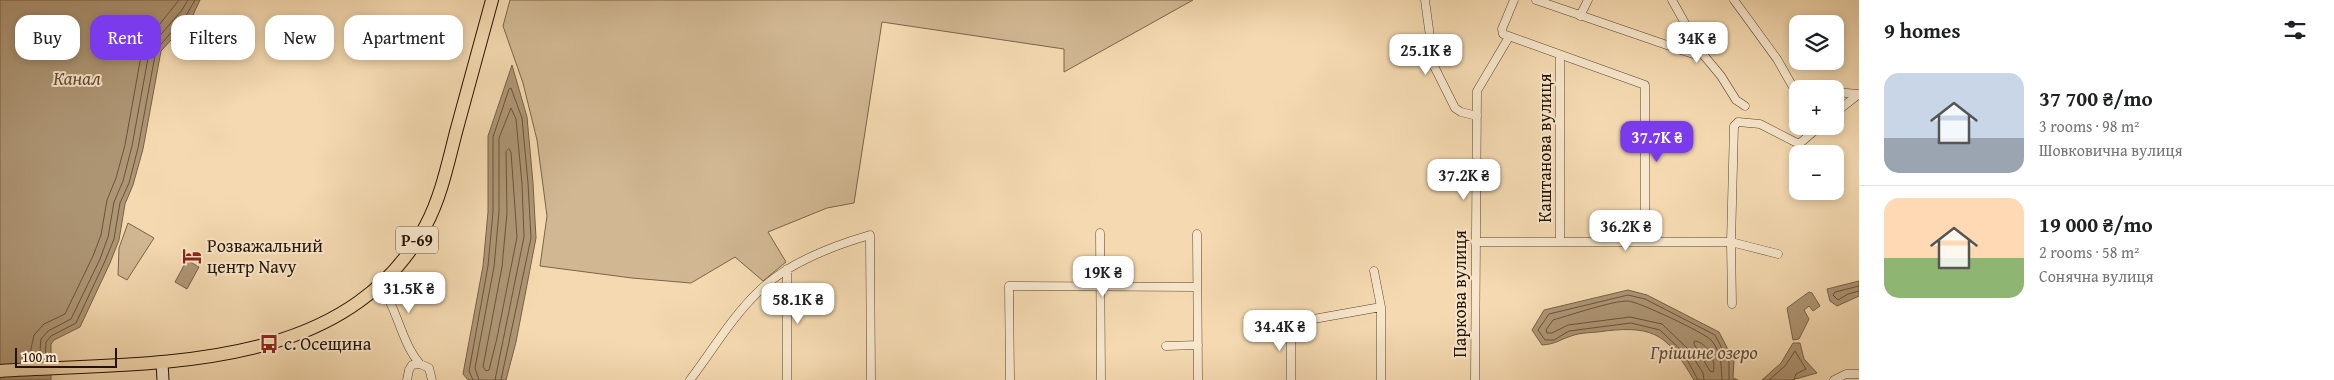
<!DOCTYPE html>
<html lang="en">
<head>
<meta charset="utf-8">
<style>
	body { margin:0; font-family:"Gentium Book Plus",serif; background:#f2f2f2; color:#202124; height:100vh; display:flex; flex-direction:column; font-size:19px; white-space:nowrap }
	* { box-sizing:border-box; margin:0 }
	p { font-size:16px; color:#757577 }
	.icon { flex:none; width:28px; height:28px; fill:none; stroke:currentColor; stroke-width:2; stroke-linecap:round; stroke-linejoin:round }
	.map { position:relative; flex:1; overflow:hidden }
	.details { display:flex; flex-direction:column; background:#fff; width:475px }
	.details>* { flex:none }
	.top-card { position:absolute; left:15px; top:15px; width:475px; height:45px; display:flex; gap:10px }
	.buttons { position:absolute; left:1789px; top:15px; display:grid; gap:10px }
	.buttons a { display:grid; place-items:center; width:55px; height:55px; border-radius:10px; background:#fff; box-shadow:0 2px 8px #0003; font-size:25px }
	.scale { position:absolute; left:15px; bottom:12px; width:102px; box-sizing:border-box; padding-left:5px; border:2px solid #241100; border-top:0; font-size:14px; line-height:18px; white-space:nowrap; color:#241100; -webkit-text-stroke:4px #f8e7cc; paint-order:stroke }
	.price { position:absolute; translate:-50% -42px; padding:0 11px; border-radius:10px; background:#fff; color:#222; font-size:16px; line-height:32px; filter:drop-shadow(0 1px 2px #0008) }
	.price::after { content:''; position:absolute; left:50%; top:30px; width:15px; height:11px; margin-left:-8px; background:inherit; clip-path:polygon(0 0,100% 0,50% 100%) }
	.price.active { background:#7c3aed; color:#fff }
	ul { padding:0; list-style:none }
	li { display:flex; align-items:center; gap:15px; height:125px; padding:0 25px }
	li+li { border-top:1px solid #e0e0e0 }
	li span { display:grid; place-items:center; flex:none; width:140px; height:100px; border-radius:15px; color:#555 }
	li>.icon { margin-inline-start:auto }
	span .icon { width:60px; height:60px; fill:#fffc; stroke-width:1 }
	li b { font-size:21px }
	h2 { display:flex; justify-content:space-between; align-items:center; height:60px; padding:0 25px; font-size:21px }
	.tag { padding:0 18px; border-radius:15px; background:#fff; box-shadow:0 2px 8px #0003; font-size:18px; line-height:45px }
	.tag.active { background:#7c3aed; color:#fff }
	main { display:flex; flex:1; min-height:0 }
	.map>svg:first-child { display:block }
	.green { fill:#d1b893; stroke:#7a644a }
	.water { fill:#ae9675; stroke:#776146 }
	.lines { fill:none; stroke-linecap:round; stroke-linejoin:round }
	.shore { stroke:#69543a; stroke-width:1 }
	.street-casing { stroke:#58432c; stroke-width:9 }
	.secondary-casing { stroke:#241100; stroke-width:13 }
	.primary-casing { stroke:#241100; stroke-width:14 }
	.street { stroke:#f8e7cc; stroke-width:8 }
	.secondary { stroke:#f8e7cc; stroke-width:11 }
	.primary { stroke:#f5dab1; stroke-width:12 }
	.labels { text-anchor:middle; stroke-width:4; stroke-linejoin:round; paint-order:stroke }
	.shield { fill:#f8e7cc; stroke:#64513d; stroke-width:1 }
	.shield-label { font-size:16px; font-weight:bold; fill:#241100 }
	.street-label { font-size:18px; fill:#241100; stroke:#f8e7cc }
	.poi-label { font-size:18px; fill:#241100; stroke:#f8e7cc; text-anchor:start }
	.water-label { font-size:19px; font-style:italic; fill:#624d35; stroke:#f8e7cc }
</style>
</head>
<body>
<main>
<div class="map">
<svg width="1859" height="380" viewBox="0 0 1859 380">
	<rect width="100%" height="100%" fill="#f5dab1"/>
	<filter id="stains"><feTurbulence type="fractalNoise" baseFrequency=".004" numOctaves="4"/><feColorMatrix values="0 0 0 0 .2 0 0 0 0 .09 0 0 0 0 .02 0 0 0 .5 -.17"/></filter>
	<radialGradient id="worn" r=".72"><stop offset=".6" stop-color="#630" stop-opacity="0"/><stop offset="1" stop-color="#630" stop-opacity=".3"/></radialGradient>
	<!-- green -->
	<path class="green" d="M510,0H1193L1064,72V49L882,22L854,203L827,208L768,232L786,262L763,281L735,257L691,283L632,278L540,266L547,216L537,140L523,83L503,26Z
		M128,223L154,238L127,280L118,275L119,248Z"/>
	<!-- water -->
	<path class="water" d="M0,0H200L192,17L161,51L143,149L133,185L125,204L119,240L110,263L80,327L54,340L51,344V380H0Z
		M512,65L527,117L533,183L536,238L516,342L506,380H468L463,374L483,266L488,212V136Z
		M187,260L199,267L187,289L175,282Z
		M1859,281V296L1837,306L1830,301L1827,289Z
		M1628,290L1647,295L1719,332L1734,361L1733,378L1738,380H1694C1668,337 1657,325 1605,331C1595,333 1581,332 1571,336C1559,340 1556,344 1542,345L1532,330L1544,310Z
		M1809,292L1812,293L1820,306L1813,311L1809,306L1804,310L1809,319L1799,339L1793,340L1787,308Z
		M1793,343H1800L1804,359L1817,373L1792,380H1762L1781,363Z"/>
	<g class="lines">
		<!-- shore -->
		<path class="shore" d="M509,149L511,152L517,237L497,338L489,370L486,371L483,367L502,267L507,213L506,152Z
			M1859,286L1835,292L1833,295L1838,300L1848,294L1859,291
			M1695,341C1707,342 1717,362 1713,372L1710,371L1694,344Z
			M45,361L46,342L51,336L76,323L105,261L114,239L120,203L129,183L138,148L156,50L187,14L195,0
			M31,362V349L34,335L44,324L65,314L93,256L101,235L107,200L116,178L125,145L143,45L179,0
			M39,362L41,339L48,331L71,319L100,259L108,237L114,202L123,181L132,146L150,47L182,10L188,0
			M473,380L469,371L488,266L493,212V137L509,89L511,88L522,118L528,183L531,238L501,380
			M479,380L475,368L494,267L499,212V138L511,108L516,119L522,184L524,237L495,380
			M1698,380L1683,352L1660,330L1631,323L1569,331L1554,340H1545L1538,330L1549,314L1628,295L1645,299L1715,335L1729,362V380
			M1704,380L1703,373L1688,349L1662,324L1630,317L1568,325L1552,333H1547L1546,330L1553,320C1571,315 1611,301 1628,301C1637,301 1705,333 1711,340C1722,353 1721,365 1722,380
			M1769,380L1785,366L1795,351L1806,369L1796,374L1794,380"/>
		<!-- street casing -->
		<g class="street-casing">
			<path id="street" d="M1425,0L1434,66L1455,108L1461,112L1477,116
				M1514,0L1502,29L1503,34L1645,85V241
				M1536,0L1693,54L1701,52
				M1672,0L1701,52L1721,76L1736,100L1745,106
				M1734,0L1777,59L1793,87L1799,89
				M1580,16L1588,0
				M1835,92L1859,94
				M1835,113L1859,94
				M1100,233L1101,380
				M1197,234L1198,380
				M1475,242H1731L1778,254
				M1560,242V55
				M787,269V380
				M1374,271L1381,307V380
				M381,286C398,310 401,342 420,364
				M1732,304L1731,242L1734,126L1738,122L1760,124L1799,144L1820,126
				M1166,346L1198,345
				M407,380L409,370L412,365L420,364L429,368L432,380
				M690,380C712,351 732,317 758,292C787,263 832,246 870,235L871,380
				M1010,380L1009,286L1197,287
				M1291,380V323L1381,307
				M1475,380L1477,91L1509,37
				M1834,380L1846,374H1859"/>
		</g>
		<!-- secondary casing -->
		<g class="secondary-casing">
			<path id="secondary" d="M162,363L163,380"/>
		</g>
		<!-- primary casing -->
		<g class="primary-casing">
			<path id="primary" d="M0,371C146,361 345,377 426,225C441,197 448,163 456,132C468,88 480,44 492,0"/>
		</g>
		<!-- street -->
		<use href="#street" class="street"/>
		<!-- secondary -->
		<use href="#secondary" class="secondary"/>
		<!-- primary -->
		<use href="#primary" class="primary"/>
	</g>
	<!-- icons -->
	<defs>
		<g id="hotel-bare" transform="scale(1.5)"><path d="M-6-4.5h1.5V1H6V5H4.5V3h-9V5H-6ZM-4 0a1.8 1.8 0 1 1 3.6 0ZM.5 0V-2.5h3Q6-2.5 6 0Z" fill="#8f2418" stroke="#f8e7cc" stroke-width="2.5" paint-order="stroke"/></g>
		<g id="bus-bare" transform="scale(1.5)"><path d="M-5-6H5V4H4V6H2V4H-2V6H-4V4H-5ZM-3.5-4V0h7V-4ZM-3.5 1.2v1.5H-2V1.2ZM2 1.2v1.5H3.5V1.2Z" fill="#8f2418" stroke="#f8e7cc" stroke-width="2.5" paint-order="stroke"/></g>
	</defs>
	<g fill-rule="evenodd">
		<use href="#hotel-bare" x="192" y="256"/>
		<use href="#bus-bare" x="269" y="344"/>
	</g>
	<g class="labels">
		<!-- shield labels -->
		<rect class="shield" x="396" y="226.5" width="42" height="27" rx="4"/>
		<g class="shield-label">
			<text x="417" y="246">Р-69</text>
		</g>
		<!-- street labels -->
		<g class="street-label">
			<text transform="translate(1545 148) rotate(-90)" y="6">Каштанова вулиця</text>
			<text transform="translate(1460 294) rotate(-90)" y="6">Паркова вулиця</text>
		</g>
		<!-- poi labels -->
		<g class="poi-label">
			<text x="207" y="252">Розважальний<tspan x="207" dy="21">центр Navy</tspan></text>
			<text x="284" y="350">с. Осещина</text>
		</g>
		<!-- water labels -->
		<g class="water-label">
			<text x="77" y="85">Канал</text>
			<text x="1704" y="359">Грішине озеро</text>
		</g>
	</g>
	<rect width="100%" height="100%" filter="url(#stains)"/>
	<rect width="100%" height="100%" fill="url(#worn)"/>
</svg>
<div class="buttons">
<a><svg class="icon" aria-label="layers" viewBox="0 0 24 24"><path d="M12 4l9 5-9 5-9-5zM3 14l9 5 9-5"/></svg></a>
<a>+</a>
<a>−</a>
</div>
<div class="scale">100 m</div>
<b class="price" style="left:1697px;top:64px">34K ₴</b>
<b class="price" style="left:1426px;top:76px">25.1K ₴</b>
<b class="price active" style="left:1657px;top:163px">37.7K ₴</b>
<b class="price" style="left:1464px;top:201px">37.2K ₴</b>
<b class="price" style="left:1626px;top:252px">36.2K ₴</b>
<b class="price" style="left:1103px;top:298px">19K ₴</b>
<b class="price" style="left:409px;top:314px">31.5K ₴</b>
<b class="price" style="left:798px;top:325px">58.1K ₴</b>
<b class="price" style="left:1280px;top:352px">34.4K ₴</b>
<div class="top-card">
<a class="tag">Buy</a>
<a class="tag active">Rent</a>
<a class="tag">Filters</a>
<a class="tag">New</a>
<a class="tag">Apartment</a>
</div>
</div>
<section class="details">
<h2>9 homes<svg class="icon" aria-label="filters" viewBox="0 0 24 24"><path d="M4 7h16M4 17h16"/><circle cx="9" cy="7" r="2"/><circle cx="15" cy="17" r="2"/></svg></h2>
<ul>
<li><span style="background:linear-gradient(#c9d6e8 65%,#9aa5b1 0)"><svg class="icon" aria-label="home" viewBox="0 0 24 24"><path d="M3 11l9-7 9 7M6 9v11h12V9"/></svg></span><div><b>37 700 ₴/mo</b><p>3 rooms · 98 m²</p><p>Шовковична вулиця</p></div></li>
<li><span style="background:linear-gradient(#ffd9b3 60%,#8fb573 0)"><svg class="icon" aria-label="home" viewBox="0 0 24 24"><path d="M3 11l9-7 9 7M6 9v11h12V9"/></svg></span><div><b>19 000 ₴/mo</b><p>2 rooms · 58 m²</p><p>Сонячна вулиця</p></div></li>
</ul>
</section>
</main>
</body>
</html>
